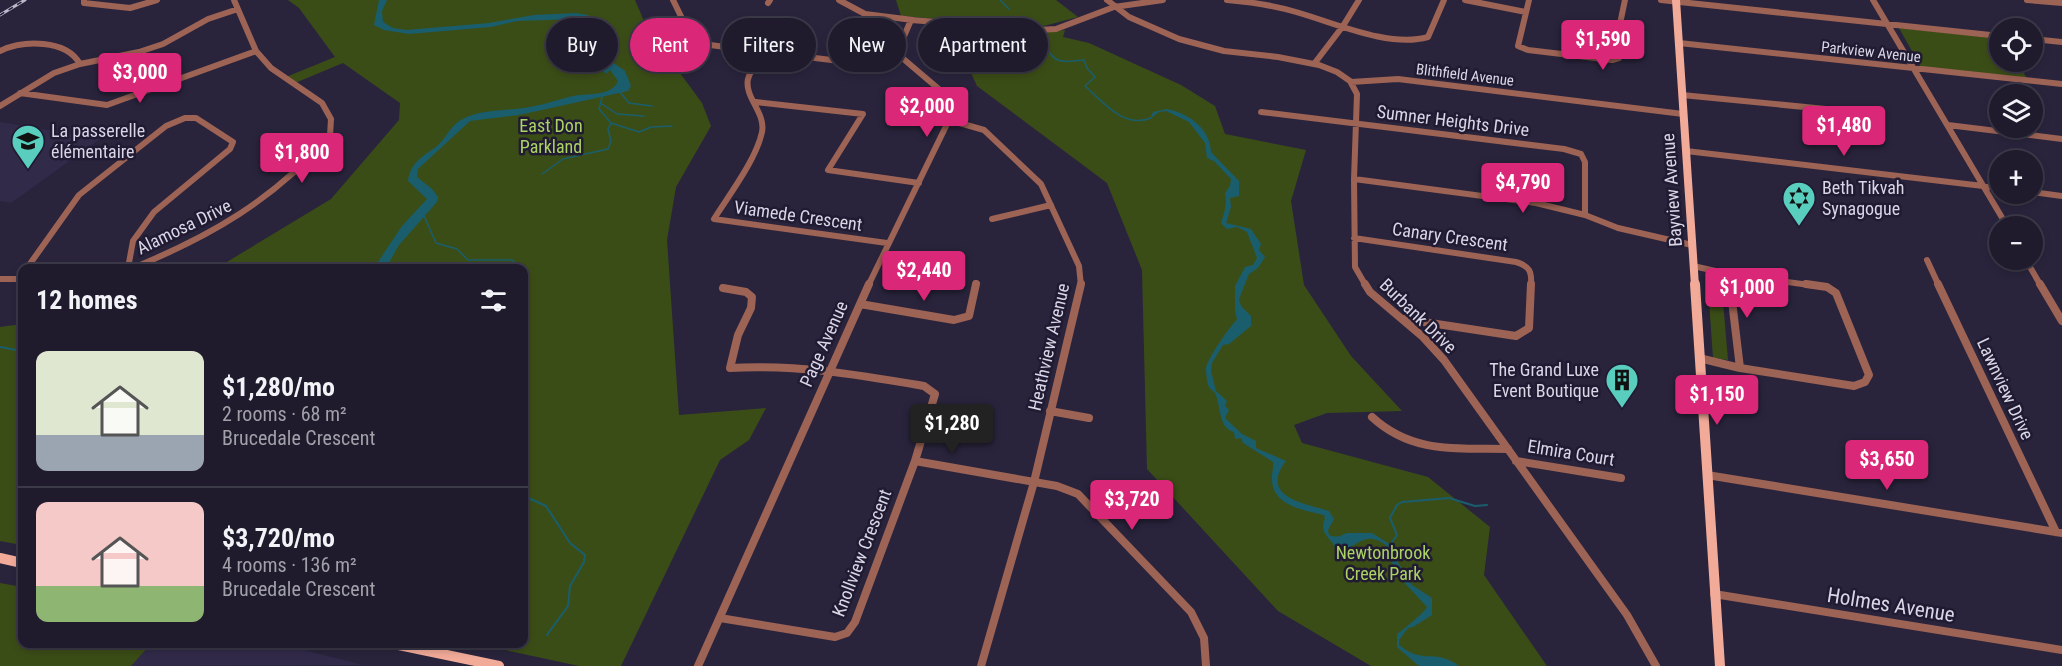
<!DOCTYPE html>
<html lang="en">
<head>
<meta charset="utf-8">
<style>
	body { margin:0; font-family:"Roboto Condensed",sans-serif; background:#2c2839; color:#f1f3f6; height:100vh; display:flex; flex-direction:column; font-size:22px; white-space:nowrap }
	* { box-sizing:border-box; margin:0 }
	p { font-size:20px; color:#a1a1aa }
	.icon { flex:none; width:33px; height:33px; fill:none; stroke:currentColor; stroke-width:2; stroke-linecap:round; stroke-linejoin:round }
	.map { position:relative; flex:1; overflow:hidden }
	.sheet { position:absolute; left:18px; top:264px; width:510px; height:384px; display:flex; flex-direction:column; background:#1f1b2d; border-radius:12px; box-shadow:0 3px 9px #0003,0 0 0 2px #3c3949 }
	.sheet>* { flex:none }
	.guide { position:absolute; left:546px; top:18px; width:570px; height:54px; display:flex; gap:12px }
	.fabs { position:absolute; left:1989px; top:18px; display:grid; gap:12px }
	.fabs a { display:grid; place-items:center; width:54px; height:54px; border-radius:50%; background:#1f1b2d; box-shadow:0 3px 9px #0003,0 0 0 2px #3c3949; font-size:30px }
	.price { position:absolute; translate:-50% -51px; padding:0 14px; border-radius:6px; background:#db2777; color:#fff; font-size:20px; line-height:39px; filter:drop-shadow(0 2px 3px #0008) }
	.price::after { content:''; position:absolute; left:50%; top:36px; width:18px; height:14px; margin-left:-9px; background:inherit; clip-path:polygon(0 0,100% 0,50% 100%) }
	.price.active { background:#222; color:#fff }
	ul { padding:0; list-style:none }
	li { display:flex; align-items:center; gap:18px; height:150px; padding:0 18px }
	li+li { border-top:2px solid #3c3949 }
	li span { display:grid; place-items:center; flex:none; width:168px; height:120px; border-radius:12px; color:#555 }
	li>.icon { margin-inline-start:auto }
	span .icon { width:72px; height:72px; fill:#fffc; stroke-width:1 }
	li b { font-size:26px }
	h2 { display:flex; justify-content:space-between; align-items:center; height:72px; padding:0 18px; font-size:26px }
	.chip { padding:0 21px; border-radius:27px; background:#1f1b2d; box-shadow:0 3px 9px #0003,0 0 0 2px #3c3949; font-size:21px; line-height:54px }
	.chip.active { background:#db2777; color:#fff }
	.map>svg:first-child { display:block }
	.built { fill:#312a49 }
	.green { fill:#3b4d17 }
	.water { fill:#1a5e6d }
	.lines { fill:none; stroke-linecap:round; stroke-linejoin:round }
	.stream-far1 { stroke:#1a5e6d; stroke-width:1.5 }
	.stream { stroke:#1a5e6d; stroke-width:2 }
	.minor-far1 { stroke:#9d6355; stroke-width:6 }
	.minor { stroke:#9d6355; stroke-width:8 }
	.major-far1 { stroke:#f3ab99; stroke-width:8 }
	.major { stroke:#f3ab99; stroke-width:10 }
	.rail-casing { stroke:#bdb9cb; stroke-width:3 }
	.rail { stroke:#201b32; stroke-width:1.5; stroke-dasharray:5; stroke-linecap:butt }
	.labels { text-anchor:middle; stroke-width:5; stroke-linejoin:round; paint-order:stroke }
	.far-street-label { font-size:15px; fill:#d9d6e6; stroke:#201b32 }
	.street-label { font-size:18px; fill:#d9d6e6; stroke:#201b32 }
	.park-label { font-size:18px; fill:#abd263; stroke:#201b32 }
	.poi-label { font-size:18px; fill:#d9d6e6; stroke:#201b32; text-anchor:start }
	.near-street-label { font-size:21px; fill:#d9d6e6; stroke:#201b32 }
</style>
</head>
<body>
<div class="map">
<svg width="2062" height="666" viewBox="0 0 2062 666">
	<rect width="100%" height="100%" fill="#29243c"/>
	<!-- built -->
	<path class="built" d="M0,122L100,139L11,203L0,201Z
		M151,644H280L363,665L131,666Z"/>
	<!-- green -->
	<path class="green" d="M288,0H635L647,28L702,103L711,126L676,187L667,240L679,415L766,408L749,440L720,460L621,666H579L477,644H524V268H217L331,199L399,120L400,103L343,63L295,83L286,77L335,57L299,8Z
		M896,0H1056L1078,17L1040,27L901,16Z
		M1899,28L1999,38L2000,62H2016L2027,78L1921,67Z
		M968,29L1026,35L1065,30L1063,37L1089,43L1181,85L1215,106L1225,134L1306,150L1291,201L1304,285L1351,356L1402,411L1327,413L1294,425L1302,443L1428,477L1490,527L1484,575L1547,666H1371L1278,611L1147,469L1142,270L1107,183L977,86L962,53Z
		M1707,272L1721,278L1728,360L1713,358Z
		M22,324V545L0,541V327Z
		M0,583L22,587V644H151L131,666H0Z"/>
	<!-- water -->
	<path class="water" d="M379,0H387L382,11L383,22L393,28L406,30L489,23L534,15L576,13L588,15L590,22L578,44L595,50L625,71L631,86L628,91L519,115L470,121L418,169L417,177L432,189L438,197L437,202L399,245L386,268H374L402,226L427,199L408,181C410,163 423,156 436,147C446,139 450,126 461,120C479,109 503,111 523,108C540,106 557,100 573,96C586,93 612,97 618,81L610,70L606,74L589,55L569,47L578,23L576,19L517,21L491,27L409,34L384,30L374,25Z
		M1167,109C1190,114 1210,129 1211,152L1239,181V196L1230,198L1231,207L1226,223L1251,229L1261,244L1259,250L1265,257L1258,268L1249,274L1239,299L1241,306L1251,316V326L1229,344L1223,345L1212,363L1211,371L1216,391L1227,401L1225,406L1229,410L1225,418L1242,434L1256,441V448L1286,461C1259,497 1303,503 1329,511L1334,519L1328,530L1329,535C1338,538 1340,536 1347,533H1372L1391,545L1395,551L1397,561L1412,585L1432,598V615L1413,627L1408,628L1399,640V645C1425,666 1433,647 1459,666H1419L1397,647V634C1403,630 1425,612 1427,607L1401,579L1393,565L1387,546C1361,525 1354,557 1335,547C1329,536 1319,533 1325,519L1324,515C1304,510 1274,506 1272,481C1271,474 1274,468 1273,462L1243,443L1241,438L1235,439L1234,432C1218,428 1221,405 1215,393C1213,391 1210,389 1209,387C1207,384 1206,372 1206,369C1205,362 1232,323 1237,320L1235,310V286L1245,267L1253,265L1257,258L1247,232L1237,227L1227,229L1221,223C1225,211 1227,205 1225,193L1230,186L1231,179L1214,161L1207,158L1205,143L1189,122L1166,111L1159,112L1150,119L1153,112Z"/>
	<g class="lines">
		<!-- stream-far1 -->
		<path class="stream-far1" d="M1000,0L1009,9
			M1050,53C1057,65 1072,61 1084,60L1087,68L1095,77L1085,86C1103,102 1124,129 1151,118
			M619,91L629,103L652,106
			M602,97L599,109L611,123L639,132L651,127L672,126
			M602,104L617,114L644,116
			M542,174L563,159L608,149L611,141L608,129L611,123
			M424,216L436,243L457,249L468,260H512L522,268
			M524,275L528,283L526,286"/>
		<!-- stream -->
		<path class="stream" d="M524,290L527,284
			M0,347L22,351
			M524,496L546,506L570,543L585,555L584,562L570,586L568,606L547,635
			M1390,545L1397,535L1390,518L1397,505L1402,502L1449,498L1475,506L1487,505"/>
		<!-- minor-far1 -->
		<path class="minor-far1" d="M84,0V3L130,8L157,0
			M673,0L692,39L702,44L864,64L900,56
			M839,0L865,14L913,20
			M1107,0L1129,17L1179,39L1224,51L1278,57L1319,65L1337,72L1350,81L1357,94L1354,179L1355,267L1366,286
			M1227,0C1251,2 1273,5 1296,12C1335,23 1389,48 1428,37L1444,0
			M1465,0L1526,12
			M1529,0L1518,46L1528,50L1612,60L1619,58L1617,38L1625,0
			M1661,0L2000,36
			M1873,0L2007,226
			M2027,0L2062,3
			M768,3L770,0
			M911,20L1039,30L1056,29L1114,7L1163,0
			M2032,39L2062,42
			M1679,43L2062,84
			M0,51C23,40 66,39 80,64
			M766,51C760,60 751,68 748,79C744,97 766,113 762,132C756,160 729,195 714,219L887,243
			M1314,64L1343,26L1359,0
			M1351,82L1398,79L1683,114
			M20,93L107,105L256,51
			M1682,95L1846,111L1856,115
			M756,102L863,114L828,170L919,183
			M0,106L54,73L80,64L139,52L163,44L208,19L238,9
			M1261,112L1564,149L1581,154L1585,162V215
			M949,120L984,130L1041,184L1079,266L1081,286
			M1948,125L2062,139
			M1686,151L2000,188
			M1354,179L1536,203L1585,215L1618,228L1692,245
			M2032,192L2062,196
			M992,219L1051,205
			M1354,238L1516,262C1530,266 1532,272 1531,286
			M1927,260L1939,286
			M2026,260L2041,286
			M1693,266L1729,274L1817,286
			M27,268L79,195L166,126L185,118H196L233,142L230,149L154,212L133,241L128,268
			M133,268C211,236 273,200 330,136L331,119L322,103L271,68L256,51L234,0
			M1729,274L1730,286
			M0,279H22
			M868,286L949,120L950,104L947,96L900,56L898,50L911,20
			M975,286L976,283"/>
		<!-- minor -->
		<path class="minor" d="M1365,284L1370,292L1423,337L1444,360L1627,615L1656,666
			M1730,284L1740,368
			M1938,284L2056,532
			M2040,284L2062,321
			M860,304L954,320L969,316L976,284
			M1404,319L1516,336L1529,328L1531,284
			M1699,358L1740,368L1854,386L1865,382L1869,375L1836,293L1827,287L1806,284
			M1050,411L1089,418
			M1372,417C1412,454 1457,448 1508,449
			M915,461L1057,486L1078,494L1191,612L1204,638L1206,666
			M1516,461L1621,478
			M1707,475L2062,533
			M1714,594L2062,650
			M720,618L835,637L847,633L855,622L915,461L935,394L924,386C859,375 796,364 730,368L738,335L751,308L752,297L746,292L723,288
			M698,666L869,284
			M981,666L1034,482L1081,284"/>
		<!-- major-far1 -->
		<path class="major-far1" d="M1676,0L1695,286"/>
		<!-- major -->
		<path class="major" d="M1695,284L1720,666
			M0,558L22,563
			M394,644L499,666"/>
		<!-- rail casing -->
		<g class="rail-casing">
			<path id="rail" d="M0,15L25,0"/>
		</g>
		<!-- rail -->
		<use href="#rail" class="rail"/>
	</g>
	<!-- icons -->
	<defs>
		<g id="school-pin" transform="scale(1.725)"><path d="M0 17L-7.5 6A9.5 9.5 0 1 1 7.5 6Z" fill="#59cebf" stroke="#201b32"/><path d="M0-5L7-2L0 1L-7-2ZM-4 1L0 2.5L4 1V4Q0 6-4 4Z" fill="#111"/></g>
		<g id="synagogue-pin" transform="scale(1.725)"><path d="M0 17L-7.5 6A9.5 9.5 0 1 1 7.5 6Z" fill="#59cebf" stroke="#201b32"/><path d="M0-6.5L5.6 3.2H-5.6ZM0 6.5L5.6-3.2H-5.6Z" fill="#111"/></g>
		<g id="building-pin" transform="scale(1.725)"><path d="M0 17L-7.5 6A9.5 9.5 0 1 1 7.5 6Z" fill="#59cebf" stroke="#201b32"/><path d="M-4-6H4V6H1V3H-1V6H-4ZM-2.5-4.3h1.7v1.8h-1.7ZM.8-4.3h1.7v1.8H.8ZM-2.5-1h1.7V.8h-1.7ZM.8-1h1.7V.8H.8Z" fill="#111"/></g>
	</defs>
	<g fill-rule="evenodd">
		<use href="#school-pin" x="28" y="141"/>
		<use href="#synagogue-pin" x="1799" y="198"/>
		<use href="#building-pin" x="1622" y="380"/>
	</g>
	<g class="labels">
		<!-- far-street labels -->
		<g class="far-street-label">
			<text transform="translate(1871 52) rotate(6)" y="5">Parkview Avenue</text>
			<text transform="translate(1465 75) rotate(7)" y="5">Blithfield Avenue</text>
		</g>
		<!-- street labels -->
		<g class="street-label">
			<text transform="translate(1453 121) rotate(7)" y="6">Sumner Heights Drive</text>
			<text transform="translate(1672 190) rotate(-94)" y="6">Bayview Avenue</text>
			<text transform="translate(798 216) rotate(8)" y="6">Viamede Crescent</text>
			<text transform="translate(184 227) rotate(-26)" y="6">Alamosa Drive</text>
			<text transform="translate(1450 237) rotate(8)" y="6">Canary Crescent</text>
			<text transform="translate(1418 316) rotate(44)" y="6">Burbank Drive</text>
			<text transform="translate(824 344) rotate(-66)" y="6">Page Avenue</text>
			<text transform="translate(1049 347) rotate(-77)" y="6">Heathview Avenue</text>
			<text transform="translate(2005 389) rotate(65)" y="6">Lawnview Drive</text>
			<text transform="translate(1571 453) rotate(9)" y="6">Elmira Court</text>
			<text transform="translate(862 553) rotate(-69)" y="6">Knollview Crescent</text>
		</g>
		<!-- park labels -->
		<g class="park-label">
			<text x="551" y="132">East Don<tspan x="551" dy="21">Parkland</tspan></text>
			<text x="1383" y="559">Newtonbrook<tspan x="1383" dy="21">Creek Park</tspan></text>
		</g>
		<!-- poi labels -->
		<g class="poi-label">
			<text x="51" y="137">La passerelle<tspan x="51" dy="21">élémentaire</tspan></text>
			<text x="1822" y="194">Beth Tikvah<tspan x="1822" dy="21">Synagogue</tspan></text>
			<text x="1599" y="376" text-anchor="end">The Grand Luxe<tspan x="1599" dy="21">Event Boutique</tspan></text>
		</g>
		<!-- near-street labels -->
		<g class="near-street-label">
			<text transform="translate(1891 605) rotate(9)" y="7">Holmes Avenue</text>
		</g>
	</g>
</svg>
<div class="fabs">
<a><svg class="icon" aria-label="locate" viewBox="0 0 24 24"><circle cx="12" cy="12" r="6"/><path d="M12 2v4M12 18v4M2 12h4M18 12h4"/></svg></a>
<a><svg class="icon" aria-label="layers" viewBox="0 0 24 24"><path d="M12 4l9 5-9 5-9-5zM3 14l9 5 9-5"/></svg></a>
<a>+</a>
<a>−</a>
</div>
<b class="price" style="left:1603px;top:71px">$1,590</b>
<b class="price" style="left:140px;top:104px">$3,000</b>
<b class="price" style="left:927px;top:138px">$2,000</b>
<b class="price" style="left:1844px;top:157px">$1,480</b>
<b class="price" style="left:302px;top:184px">$1,800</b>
<b class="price" style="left:1523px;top:214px">$4,790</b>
<b class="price" style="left:924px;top:302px">$2,440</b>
<b class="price" style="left:1747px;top:319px">$1,000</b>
<b class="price" style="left:1717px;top:426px">$1,150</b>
<b class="price active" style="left:952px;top:455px">$1,280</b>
<b class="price" style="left:1887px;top:491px">$3,650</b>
<b class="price" style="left:1132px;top:531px">$3,720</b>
<div class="guide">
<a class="chip">Buy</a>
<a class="chip active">Rent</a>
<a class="chip">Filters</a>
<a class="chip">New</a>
<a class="chip">Apartment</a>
</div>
<section class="sheet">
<h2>12 homes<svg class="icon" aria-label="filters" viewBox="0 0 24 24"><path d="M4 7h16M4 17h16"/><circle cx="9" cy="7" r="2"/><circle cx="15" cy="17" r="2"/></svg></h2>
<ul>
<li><span style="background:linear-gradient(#dfe7d0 70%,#9aa5b1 0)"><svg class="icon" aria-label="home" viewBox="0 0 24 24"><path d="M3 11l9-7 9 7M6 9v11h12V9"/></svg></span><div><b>$1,280/mo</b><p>2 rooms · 68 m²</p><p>Brucedale Crescent</p></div></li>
<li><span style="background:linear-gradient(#f6c9c9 70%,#8fb573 0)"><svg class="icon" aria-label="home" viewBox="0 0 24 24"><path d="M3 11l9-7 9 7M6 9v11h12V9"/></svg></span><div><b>$3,720/mo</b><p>4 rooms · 136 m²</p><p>Brucedale Crescent</p></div></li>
</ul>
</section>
</div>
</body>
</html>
